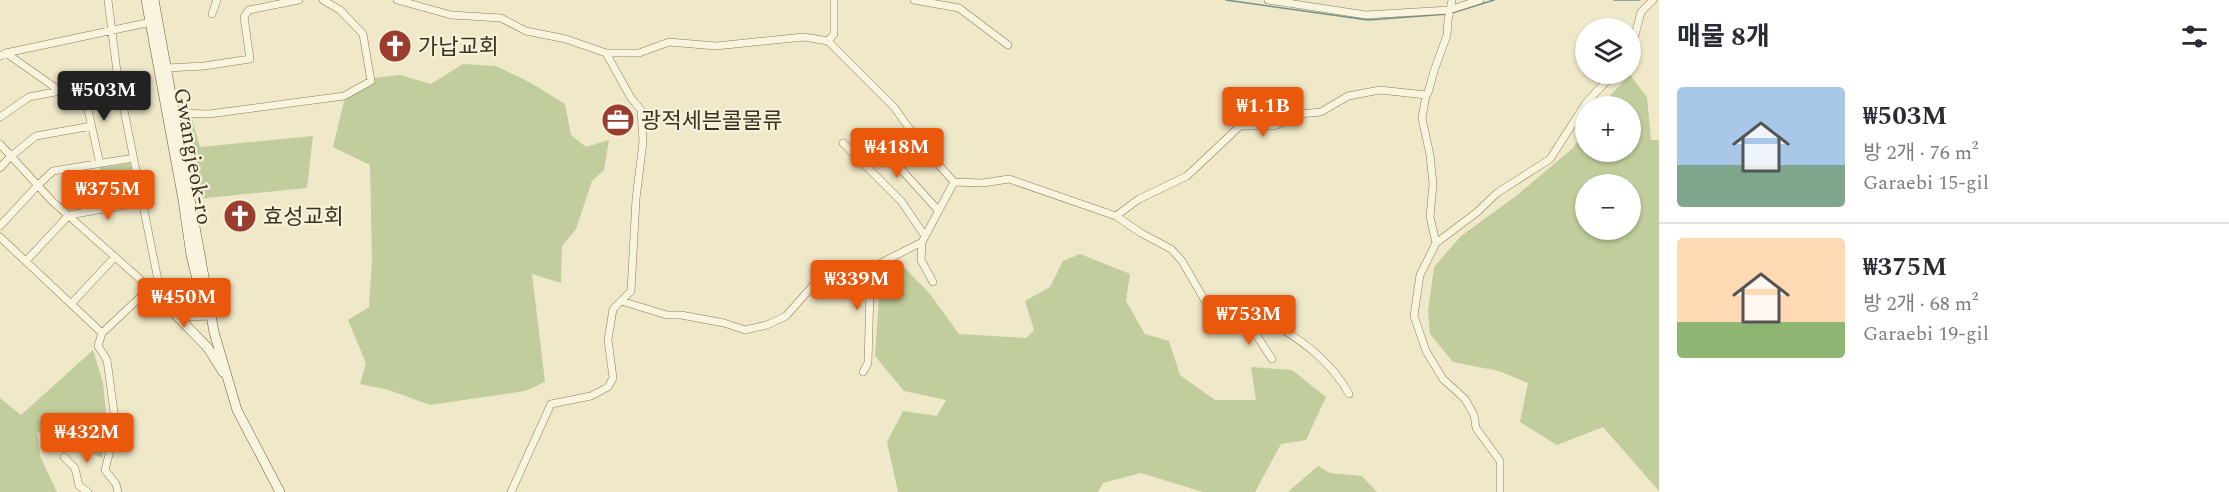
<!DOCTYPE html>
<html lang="ko">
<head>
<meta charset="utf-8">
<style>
	body { margin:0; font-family:Spectral,"Noto Sans KR",serif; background:#f2f2f3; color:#2b2b33; height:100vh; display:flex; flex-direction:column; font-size:22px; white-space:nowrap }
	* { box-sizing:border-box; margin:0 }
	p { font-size:20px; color:#7c7c81 }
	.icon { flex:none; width:33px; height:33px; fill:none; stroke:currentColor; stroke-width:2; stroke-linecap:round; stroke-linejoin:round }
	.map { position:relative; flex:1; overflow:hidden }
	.sheet { display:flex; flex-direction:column; background:#fff; width:570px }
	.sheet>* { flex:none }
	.fabs { position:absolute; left:1575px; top:18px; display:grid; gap:12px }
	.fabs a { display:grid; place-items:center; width:66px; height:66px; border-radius:50%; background:#fff; box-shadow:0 2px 4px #0004; font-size:30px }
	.price { position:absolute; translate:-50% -51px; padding:0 14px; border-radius:6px; background:#ea580c; color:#fff; font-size:20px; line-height:39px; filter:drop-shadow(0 2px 3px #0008) }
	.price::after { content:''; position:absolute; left:50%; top:36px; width:18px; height:14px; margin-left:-9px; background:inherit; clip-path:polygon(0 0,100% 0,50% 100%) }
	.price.current { background:#222; color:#fff }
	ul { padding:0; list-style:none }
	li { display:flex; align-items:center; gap:18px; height:150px; padding:0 18px }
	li+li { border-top:2px solid #e1e1e2 }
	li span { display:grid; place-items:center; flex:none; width:168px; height:120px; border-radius:6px; color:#555 }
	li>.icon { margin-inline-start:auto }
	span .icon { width:72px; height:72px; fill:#fffc; stroke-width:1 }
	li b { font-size:26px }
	h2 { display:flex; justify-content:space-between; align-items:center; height:72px; padding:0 18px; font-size:26px }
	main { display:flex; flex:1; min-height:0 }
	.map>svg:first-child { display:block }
	.green { fill:#c1cd9c; fill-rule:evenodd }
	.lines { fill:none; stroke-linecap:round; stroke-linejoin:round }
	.stream { stroke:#70928e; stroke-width:1.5 }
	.minor-casing { stroke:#8b7c5d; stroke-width:8 }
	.secondary-casing { stroke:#6d5d40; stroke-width:10 }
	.minor { stroke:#f9f4dd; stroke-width:7 }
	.secondary { stroke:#f9f4dd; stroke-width:9 }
	.labels { text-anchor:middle; stroke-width:4.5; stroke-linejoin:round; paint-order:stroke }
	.poi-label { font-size:22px; fill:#3c3221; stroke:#f6f2d9; text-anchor:start }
	.street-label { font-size:22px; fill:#3c3221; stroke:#f6f2d9 }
</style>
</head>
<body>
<main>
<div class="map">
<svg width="1659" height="492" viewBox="0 0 1659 492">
	<rect width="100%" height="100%" fill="#efe9c9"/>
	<!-- green -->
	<path class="green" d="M463,64L496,66L531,83L565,104L571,135L586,147L609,140L604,170L592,181L576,229L562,246L561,283L532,274L545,382L525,391L430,405L389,390L360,384L366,363L348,320L369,307L372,259L370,165L333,147L344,101L374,78L400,75L431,84Z
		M1630,75L1647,97L1651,140H1659V491L1603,427L1557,445L1520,422L1528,383L1499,371L1453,362L1430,334L1428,311L1434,267L1461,236L1516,196L1573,148L1585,130L1586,152H1630V106H1600ZM1586,184H1630V230H1586Z
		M192,119L200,147L313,136L307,188L197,199L186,120Z
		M130,163L139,199L107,206L100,168Z
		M1080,254L1130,274L1126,301L1145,334L1169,341L1180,375L1215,400H1256L1251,367L1292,370L1326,397L1306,440L1281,444L1255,492H1203L1141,473L1103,483L1098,492H898L887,442L903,411L937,416L946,400L904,391L875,356L880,282L900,263L930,294L959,334L1026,338L1034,330L1025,301L1050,287L1063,261Z
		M93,350L103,383L108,430L102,458L78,446L37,432L40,456L57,492H0V398L21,415Z
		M1318,466L1330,473L1362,476L1377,492H1288Z"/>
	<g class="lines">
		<!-- stream -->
		<path class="stream" d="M1226,0L1368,20L1448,14
			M1614,0H1640
			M1452,13L1494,0"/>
		<!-- minor casing -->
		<g class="minor-casing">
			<path id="minor" d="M108,0L118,80L159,285V296
				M397,0L451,15L501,18L526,31L566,39L606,53H639L669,42L716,46L804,37L828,41L894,107L921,145L954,182L922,242L871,268L816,282L786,316L767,325L745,330L724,323L681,315H667L621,301
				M914,0L959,8L1008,45
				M1268,0L1366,15L1449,10L1480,0
				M212,14L217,0
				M828,41L834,34V0
				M6,53L60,91
				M1630,54L1641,12L1653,0
				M0,56L6,53L151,22
				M167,68L204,66L250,59L244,17L249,10L299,0
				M83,87L100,164
				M174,113L209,114L344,96L371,81L363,34L340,10L323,0
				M0,117L29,97L118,80
				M869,140L888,155L938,210
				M843,143L901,201L925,236
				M0,144L52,201L159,296L187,317L211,316
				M0,168L10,157L36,136L92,126
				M954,182L983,183L1009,179L1116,216L1141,233L1171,249L1182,261L1208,306L1237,321L1259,316L1269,320C1300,340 1331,360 1349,394
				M1116,216L1139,199L1187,176L1240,126H1274L1300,114L1321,112L1348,96L1380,90L1426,95
				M0,226L37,186L53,171L134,158
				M0,237L102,333
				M922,242L921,260L933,282
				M1436,243L1430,217L1433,184L1430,155L1422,118L1426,95L1428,93L1434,71L1447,35L1448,20L1452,0
				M26,261L69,215L144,202
				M71,304L114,258
				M1237,321L1255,333L1272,359
				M102,333L98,346L107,360L116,427L105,470L116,484L118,492
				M102,333L150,288
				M863,372L868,363L870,290L881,263
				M64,457L75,468L79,486L88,492
				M511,492L551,404L591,396L608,387L613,378L608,340L613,309L631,291L636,199L643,142L641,110L631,98L606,53
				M1500,492V461L1476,428L1474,415L1465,399L1443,379L1426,351L1414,316L1420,275L1436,243L1476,213L1497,193L1550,159L1586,103L1613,74"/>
		</g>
		<!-- secondary casing -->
		<g class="secondary-casing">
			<path id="secondary" d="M146,0L183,200L191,255L202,300L210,314
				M154,0L214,332L237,410L280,492
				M169,304L176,315L208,348L223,372
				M169,304C185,306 194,303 197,286"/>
		</g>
		<!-- minor -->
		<use href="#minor" class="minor"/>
		<!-- secondary -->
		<use href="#secondary" class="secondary"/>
	</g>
	<!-- icons -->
	<defs>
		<g id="church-disc" transform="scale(1.725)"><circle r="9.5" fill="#9a3c2e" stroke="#f6f2d9"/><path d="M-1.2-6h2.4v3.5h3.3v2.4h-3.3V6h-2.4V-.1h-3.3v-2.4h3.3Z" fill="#fff"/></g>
		<g id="office-disc" transform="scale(1.725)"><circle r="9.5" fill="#9a3c2e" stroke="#f6f2d9"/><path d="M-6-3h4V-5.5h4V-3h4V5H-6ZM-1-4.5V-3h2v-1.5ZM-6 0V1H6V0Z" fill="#fff"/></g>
	</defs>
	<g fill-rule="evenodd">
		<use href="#church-disc" x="395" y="46"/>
		<use href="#office-disc" x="618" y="120"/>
		<use href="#church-disc" x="240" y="216"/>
	</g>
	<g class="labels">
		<!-- poi labels -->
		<g class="poi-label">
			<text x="418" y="54">가납교회</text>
			<text x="641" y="128">광적세븐콜물류</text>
			<text x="263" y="224">효성교회</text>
		</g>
		<!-- street labels -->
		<g class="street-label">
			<text transform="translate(194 156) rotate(80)" y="8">Gwangjeok-ro</text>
		</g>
	</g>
</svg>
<div class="fabs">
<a><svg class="icon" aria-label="layers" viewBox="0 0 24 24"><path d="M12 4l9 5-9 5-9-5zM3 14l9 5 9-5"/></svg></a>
<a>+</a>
<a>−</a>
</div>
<b class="price current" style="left:104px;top:122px">₩503M</b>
<b class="price" style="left:1263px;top:138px">₩1.1B</b>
<b class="price" style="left:897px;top:179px">₩418M</b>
<b class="price" style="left:108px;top:221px">₩375M</b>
<b class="price" style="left:857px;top:311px">₩339M</b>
<b class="price" style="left:184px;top:329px">₩450M</b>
<b class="price" style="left:1249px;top:346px">₩753M</b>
<b class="price" style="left:87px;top:464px">₩432M</b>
</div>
<section class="sheet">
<h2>매물 8개<svg class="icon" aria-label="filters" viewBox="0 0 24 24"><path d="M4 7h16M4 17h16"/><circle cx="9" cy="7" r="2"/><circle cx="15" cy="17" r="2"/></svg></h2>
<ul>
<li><span style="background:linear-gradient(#a9c7e8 65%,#7fa58c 0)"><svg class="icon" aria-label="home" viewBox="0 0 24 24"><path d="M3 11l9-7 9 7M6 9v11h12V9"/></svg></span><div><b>₩503M</b><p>방 2개 · 76 m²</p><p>Garaebi 15-gil</p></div></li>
<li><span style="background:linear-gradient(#ffd9b3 70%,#8fb573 0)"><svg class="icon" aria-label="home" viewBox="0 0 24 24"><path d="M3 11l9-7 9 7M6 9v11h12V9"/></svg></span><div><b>₩375M</b><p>방 2개 · 68 m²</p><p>Garaebi 19-gil</p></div></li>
</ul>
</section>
</main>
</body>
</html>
